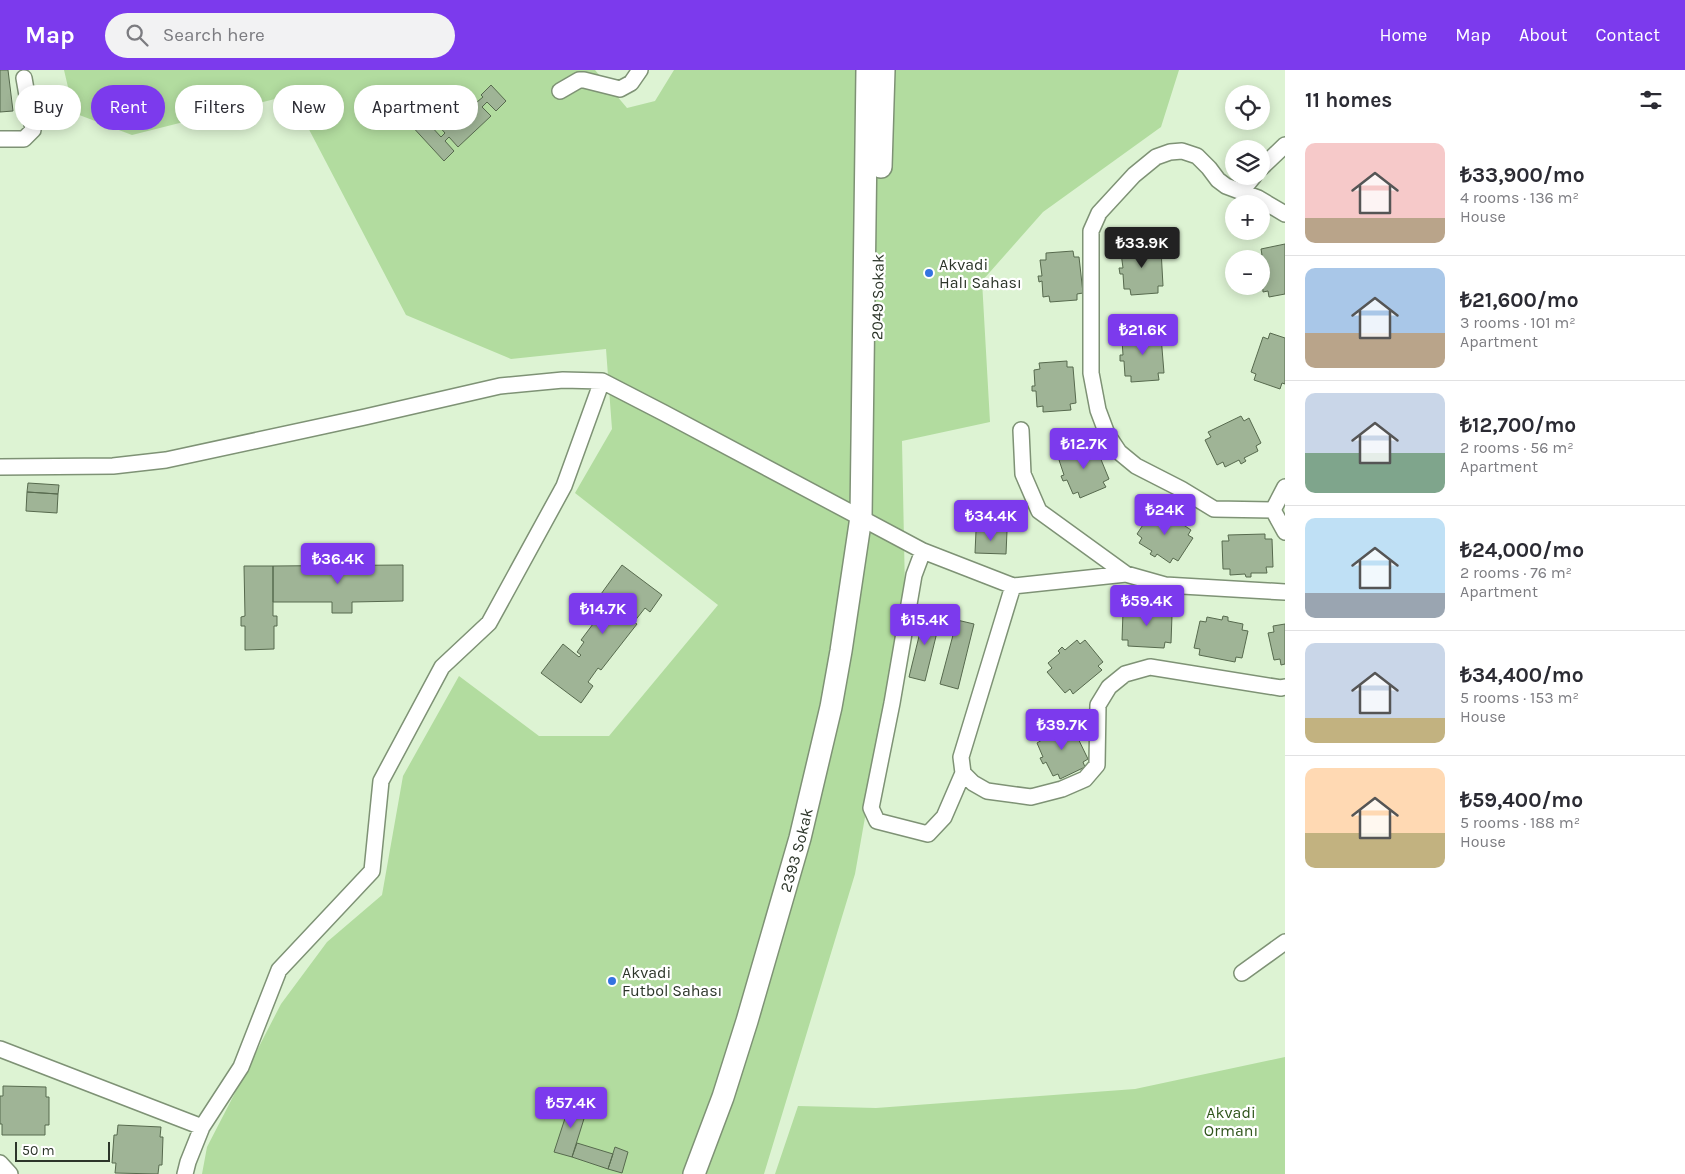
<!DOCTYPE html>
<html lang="en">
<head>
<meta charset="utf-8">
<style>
	body { margin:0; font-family:Karla,sans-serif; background:#f2f2f3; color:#2b2b33; height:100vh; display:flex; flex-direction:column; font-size:19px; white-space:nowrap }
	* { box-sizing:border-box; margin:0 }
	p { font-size:16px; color:#7c7c81 }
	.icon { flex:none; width:28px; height:28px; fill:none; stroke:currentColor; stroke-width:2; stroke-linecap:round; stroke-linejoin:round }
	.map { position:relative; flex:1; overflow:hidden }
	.panel { display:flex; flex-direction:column; background:#fff; width:400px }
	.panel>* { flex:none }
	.hud { position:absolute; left:15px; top:15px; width:475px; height:45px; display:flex; gap:10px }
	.buttons { position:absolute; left:1225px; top:15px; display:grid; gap:10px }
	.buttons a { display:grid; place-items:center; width:45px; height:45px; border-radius:50%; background:#fff; box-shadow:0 2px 12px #0003; font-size:25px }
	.scale { position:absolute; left:15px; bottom:12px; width:95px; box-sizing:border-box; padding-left:5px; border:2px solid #2c3529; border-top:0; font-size:14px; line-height:18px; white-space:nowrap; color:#2c3529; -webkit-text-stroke:4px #fff; paint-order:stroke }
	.price { position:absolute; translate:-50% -42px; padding:0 11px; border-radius:5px; background:#7c3aed; color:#fff; font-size:16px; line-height:32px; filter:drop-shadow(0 1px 2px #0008) }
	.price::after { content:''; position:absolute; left:50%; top:30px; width:15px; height:11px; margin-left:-8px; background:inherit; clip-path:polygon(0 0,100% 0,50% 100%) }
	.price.selected { background:#222; color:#fff }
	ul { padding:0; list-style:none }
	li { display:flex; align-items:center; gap:15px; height:125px; padding:0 20px }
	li+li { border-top:1px solid #e1e1e2 }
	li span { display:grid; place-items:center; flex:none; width:140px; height:100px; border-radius:10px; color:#555 }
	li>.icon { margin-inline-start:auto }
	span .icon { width:60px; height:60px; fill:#fffc; stroke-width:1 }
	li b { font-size:21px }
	h2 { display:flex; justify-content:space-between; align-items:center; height:60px; padding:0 20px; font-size:21px }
	.chip { padding:0 18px; border-radius:22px; background:#fff; box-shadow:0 2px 12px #0003; font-size:18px; line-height:45px }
	.chip.selected { background:#7c3aed; color:#fff }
	header { display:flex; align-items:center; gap:30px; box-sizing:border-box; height:70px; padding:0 25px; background:#7c3aed; color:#fff }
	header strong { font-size:24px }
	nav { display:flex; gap:28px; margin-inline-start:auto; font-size:18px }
	.search { width:350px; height:45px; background:#f2f2f3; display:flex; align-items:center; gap:12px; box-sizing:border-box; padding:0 18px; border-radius:28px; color:#7c7c81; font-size:19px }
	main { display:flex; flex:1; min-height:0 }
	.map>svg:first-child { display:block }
	.green { fill:#b2dc9f }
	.building { fill:#9fb496; stroke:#576a4e }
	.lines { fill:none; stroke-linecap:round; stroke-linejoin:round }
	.street-casing { stroke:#7e9275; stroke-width:18 }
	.secondary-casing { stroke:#7e9275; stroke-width:24 }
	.street { stroke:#fff; stroke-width:15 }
	.secondary { stroke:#fff; stroke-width:21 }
	.poi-dot { fill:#3473e1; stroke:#fff; stroke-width:2 }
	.labels { text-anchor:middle; stroke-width:4.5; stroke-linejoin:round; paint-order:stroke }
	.poi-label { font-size:16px; fill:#2c3529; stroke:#fff; text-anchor:start }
	.street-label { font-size:16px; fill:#2c3529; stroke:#fff }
	.park-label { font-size:16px; fill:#30551c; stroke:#fff }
</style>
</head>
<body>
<header>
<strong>Map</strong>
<div class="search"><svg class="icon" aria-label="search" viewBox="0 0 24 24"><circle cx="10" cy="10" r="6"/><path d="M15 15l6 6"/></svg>Search here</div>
<nav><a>Home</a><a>Map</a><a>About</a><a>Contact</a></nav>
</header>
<main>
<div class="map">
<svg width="1285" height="1104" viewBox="0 0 1285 1104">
	<rect width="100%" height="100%" fill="#ddf3d3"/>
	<!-- green -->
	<path class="green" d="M64,0H595L627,38L655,31L674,0H1179L1161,57L1043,142L982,211L990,352L902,371L905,521L855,804L764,1104H202L207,1077L281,934L327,872L382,825L403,706L459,606L539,666H609L718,535L575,423L612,359L606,279L511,289L406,245L291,25L132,65L74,43Z
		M1285,987V1104H775L798,1036L876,1038L1135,1019Z"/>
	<!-- building -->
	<path class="building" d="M0,0H8L13,41L0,42Z
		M491,15L506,31L496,41L487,32L482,37L491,46L458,77L449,67L445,71L454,81L444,91L409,53L419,43L441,67L445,63L436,53L468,22L477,32L483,27L481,25Z
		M1154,174L1155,180L1161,179L1163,216H1158V223L1131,225L1130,219H1124L1123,204H1120L1119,198H1123L1121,183L1127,182V176Z
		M1285,174V224L1269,227L1268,221L1263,222L1261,189H1257L1256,186L1262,185L1261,179Z
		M1073,181L1074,187H1079L1083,223L1077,224V230L1050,232L1049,226L1043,227L1042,211L1039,212L1038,206H1042L1040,190H1046V183Z
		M1155,261V267L1161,266L1164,303H1158L1159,310L1131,312V306H1125L1124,291H1120V285H1123L1122,270L1128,269L1127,263Z
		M1270,263L1285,268V314L1282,313L1280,319L1254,310L1256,304L1251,302L1263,267L1268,269Z
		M1067,291V297H1073L1076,333L1070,334L1071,340L1043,342V336L1037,337L1036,321H1032V316H1035L1034,300L1040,299L1039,293Z
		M1241,346L1244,351L1249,348L1261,373L1256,376L1258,381L1244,388L1246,391L1241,394L1239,390L1225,397L1223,392L1217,395L1205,370L1211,367L1208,362Z
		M1087,372L1090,378L1095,375L1109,409L1103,412L1106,417L1080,428L1078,422L1073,424L1067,410L1063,411L1061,406L1064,405L1059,390L1064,388L1062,382Z
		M28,413L59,415L58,424L27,422Z
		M27,422L58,424L57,443L26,441Z
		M1161,440L1191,460L1188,465L1193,468L1178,491L1173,488L1170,493L1157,484L1155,487L1150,484L1152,481L1139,473L1142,468L1137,464L1152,441L1158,445Z
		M976,461H1007L1006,484L975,483Z
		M1265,464V469H1272L1273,497H1266L1267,503H1251V507H1246L1245,504L1230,505V499H1223L1222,471H1229L1228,465Z
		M403,495V531L352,532V543H332V532H273V496Z
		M622,495L662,525L650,542L645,538L634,552L637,554L601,600L598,598L588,612L593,616L581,633L541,603L563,574L579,587L581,585L577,582L584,572L581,570L602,542L605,544L612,535L616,539L618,536L601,524Z
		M244,496H273V546H277V556H274V579L245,580V556H241V547L245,546Z
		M1146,534H1151V538L1167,539L1166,545H1172L1171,573L1165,572L1164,578L1128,576V570H1122L1123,542L1129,543L1130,537L1145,538Z
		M925,542L941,546L925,611L909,607Z
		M1223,546L1228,547V551L1243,554L1242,560L1248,561L1242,588L1236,587L1235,592L1199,585L1200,579L1194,578L1200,551L1206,552L1207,547L1222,550Z
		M957,550L974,554L958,619L940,614Z
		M1285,554V594L1281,595L1280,589L1274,590L1268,563L1274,562L1273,556Z
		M1077,570L1080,574L1085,570L1103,592L1098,596L1102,600L1073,624L1070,619L1065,623L1047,602L1052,598L1048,593L1060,583L1058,581L1062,577L1065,580Z
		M1064,653L1067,659L1072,656L1088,689L1083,692L1085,697L1060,709L1058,704L1053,706L1046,692L1043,694L1040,688L1043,687L1037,673L1042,670L1039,665Z
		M3,1016L46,1017V1027H49V1055H45V1065H2V1054H0V1026H3Z
		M571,1030L588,1036L572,1087L554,1082Z
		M118,1055L161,1057L160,1067H163L162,1095H159L158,1104L115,1103L116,1093H112L114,1065H117Z
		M577,1073L613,1084L608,1099L572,1087Z
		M615,1077L628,1082L622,1103L608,1099Z"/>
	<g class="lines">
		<!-- street casing -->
		<g class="street-casing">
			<path id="street" d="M560,21L579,10H584L620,19L631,13L640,0
				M0,69H24L33,60L24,8
				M1261,98L1285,75
				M1241,122L1254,106
				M1021,360L1023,404L1039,441L1126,504L1165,515L1285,522
				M0,397L113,396L166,390L365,347L500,316L563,310L602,311L664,343L923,481L1013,516L1126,504
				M1273,440L1214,439L1181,419L1136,396L1119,382L1107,364L1098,340L1091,303V161L1099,143L1134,105L1156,87L1170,82L1182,81L1197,86L1209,98L1218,110L1226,116L1258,128L1285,144
				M1273,440L1285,417
				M1273,440L1285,462
				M923,481L914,505L892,633L871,738L877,751L928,764L944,747L963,703
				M1013,516L961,687L963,703L973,713L987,721L1031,727L1062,719L1085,709L1097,695L1098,635L1109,617L1125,604L1150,597L1281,618L1285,617
				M1242,903L1285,872
				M0,979L202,1057
				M0,1093L10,1104
				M185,1104L188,1092L202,1057L241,997L279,900L372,801L381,711L442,597L489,553L564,416L602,311"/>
		</g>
		<!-- secondary casing -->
		<g class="secondary-casing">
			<g id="secondary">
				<path d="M881,97L884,0"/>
				<path id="s1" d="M694,1104L723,1027L747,951L800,768L831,637L841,581L861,447L867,0"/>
			</g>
		</g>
		<!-- street -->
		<use href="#street" class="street"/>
		<!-- secondary -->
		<use href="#secondary" class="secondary"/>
	</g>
	<!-- markers -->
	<g class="poi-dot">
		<circle cx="929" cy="203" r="5"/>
		<circle cx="612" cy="911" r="5"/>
	</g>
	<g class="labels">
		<!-- poi labels -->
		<g class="poi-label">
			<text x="939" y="200">Akvadi<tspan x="939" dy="18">Halı Sahası</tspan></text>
			<text x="622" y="908">Akvadi<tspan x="622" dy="18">Futbol Sahası</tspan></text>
		</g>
		<!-- street labels -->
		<g class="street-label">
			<text transform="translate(877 227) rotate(-89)" y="6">2049 Sokak</text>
			<text dy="6" stroke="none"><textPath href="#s1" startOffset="340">2393 Sokak</textPath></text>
		</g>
		<!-- park labels -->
		<g class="park-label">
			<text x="1231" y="1048">Akvadi<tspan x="1231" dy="18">Ormanı</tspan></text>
		</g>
	</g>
</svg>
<div class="buttons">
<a><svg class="icon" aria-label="locate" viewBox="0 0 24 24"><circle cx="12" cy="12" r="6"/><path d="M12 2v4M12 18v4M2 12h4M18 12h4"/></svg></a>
<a><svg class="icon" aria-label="layers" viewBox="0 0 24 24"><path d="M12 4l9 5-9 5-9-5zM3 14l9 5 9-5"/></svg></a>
<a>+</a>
<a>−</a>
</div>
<div class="scale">50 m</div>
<b class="price selected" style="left:1142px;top:199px">₺33.9K</b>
<b class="price" style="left:1143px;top:286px">₺21.6K</b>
<b class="price" style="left:1084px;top:400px">₺12.7K</b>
<b class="price" style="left:1165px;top:466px">₺24K</b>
<b class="price" style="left:991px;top:472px">₺34.4K</b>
<b class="price" style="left:338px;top:515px">₺36.4K</b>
<b class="price" style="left:1147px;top:557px">₺59.4K</b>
<b class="price" style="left:603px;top:565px">₺14.7K</b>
<b class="price" style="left:925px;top:576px">₺15.4K</b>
<b class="price" style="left:1062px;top:681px">₺39.7K</b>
<b class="price" style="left:571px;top:1059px">₺57.4K</b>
<div class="hud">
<a class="chip">Buy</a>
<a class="chip selected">Rent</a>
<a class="chip">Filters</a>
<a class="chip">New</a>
<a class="chip">Apartment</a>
</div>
</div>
<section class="panel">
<h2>11 homes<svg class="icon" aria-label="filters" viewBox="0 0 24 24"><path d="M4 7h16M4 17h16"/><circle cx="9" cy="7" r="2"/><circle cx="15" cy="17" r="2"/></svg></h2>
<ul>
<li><span style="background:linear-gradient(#f6c9c9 75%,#b9a48a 0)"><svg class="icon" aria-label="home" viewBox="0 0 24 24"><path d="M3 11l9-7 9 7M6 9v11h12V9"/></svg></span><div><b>₺33,900/mo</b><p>4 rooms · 136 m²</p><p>House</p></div></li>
<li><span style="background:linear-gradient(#a9c7e8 65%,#b9a48a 0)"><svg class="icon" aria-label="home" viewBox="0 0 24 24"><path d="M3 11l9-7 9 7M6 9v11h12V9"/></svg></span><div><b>₺21,600/mo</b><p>3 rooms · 101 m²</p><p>Apartment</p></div></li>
<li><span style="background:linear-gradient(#c9d6e8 60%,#7fa58c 0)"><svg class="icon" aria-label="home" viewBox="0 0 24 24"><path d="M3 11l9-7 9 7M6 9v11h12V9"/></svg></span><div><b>₺12,700/mo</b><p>2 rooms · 56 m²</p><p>Apartment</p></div></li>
<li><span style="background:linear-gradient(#bfe0f5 75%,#9aa5b1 0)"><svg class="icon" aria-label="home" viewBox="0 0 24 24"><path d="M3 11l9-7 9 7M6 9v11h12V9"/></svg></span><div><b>₺24,000/mo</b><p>2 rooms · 76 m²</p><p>Apartment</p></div></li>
<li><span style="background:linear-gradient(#c9d6e8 75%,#c2b280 0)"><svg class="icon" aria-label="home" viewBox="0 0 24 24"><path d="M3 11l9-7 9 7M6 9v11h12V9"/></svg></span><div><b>₺34,400/mo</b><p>5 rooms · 153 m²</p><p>House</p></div></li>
<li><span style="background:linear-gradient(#ffd9b3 65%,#c2b280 0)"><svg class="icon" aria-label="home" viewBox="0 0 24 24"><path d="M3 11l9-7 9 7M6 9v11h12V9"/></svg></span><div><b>₺59,400/mo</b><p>5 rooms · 188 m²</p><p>House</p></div></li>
</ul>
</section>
</main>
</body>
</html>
